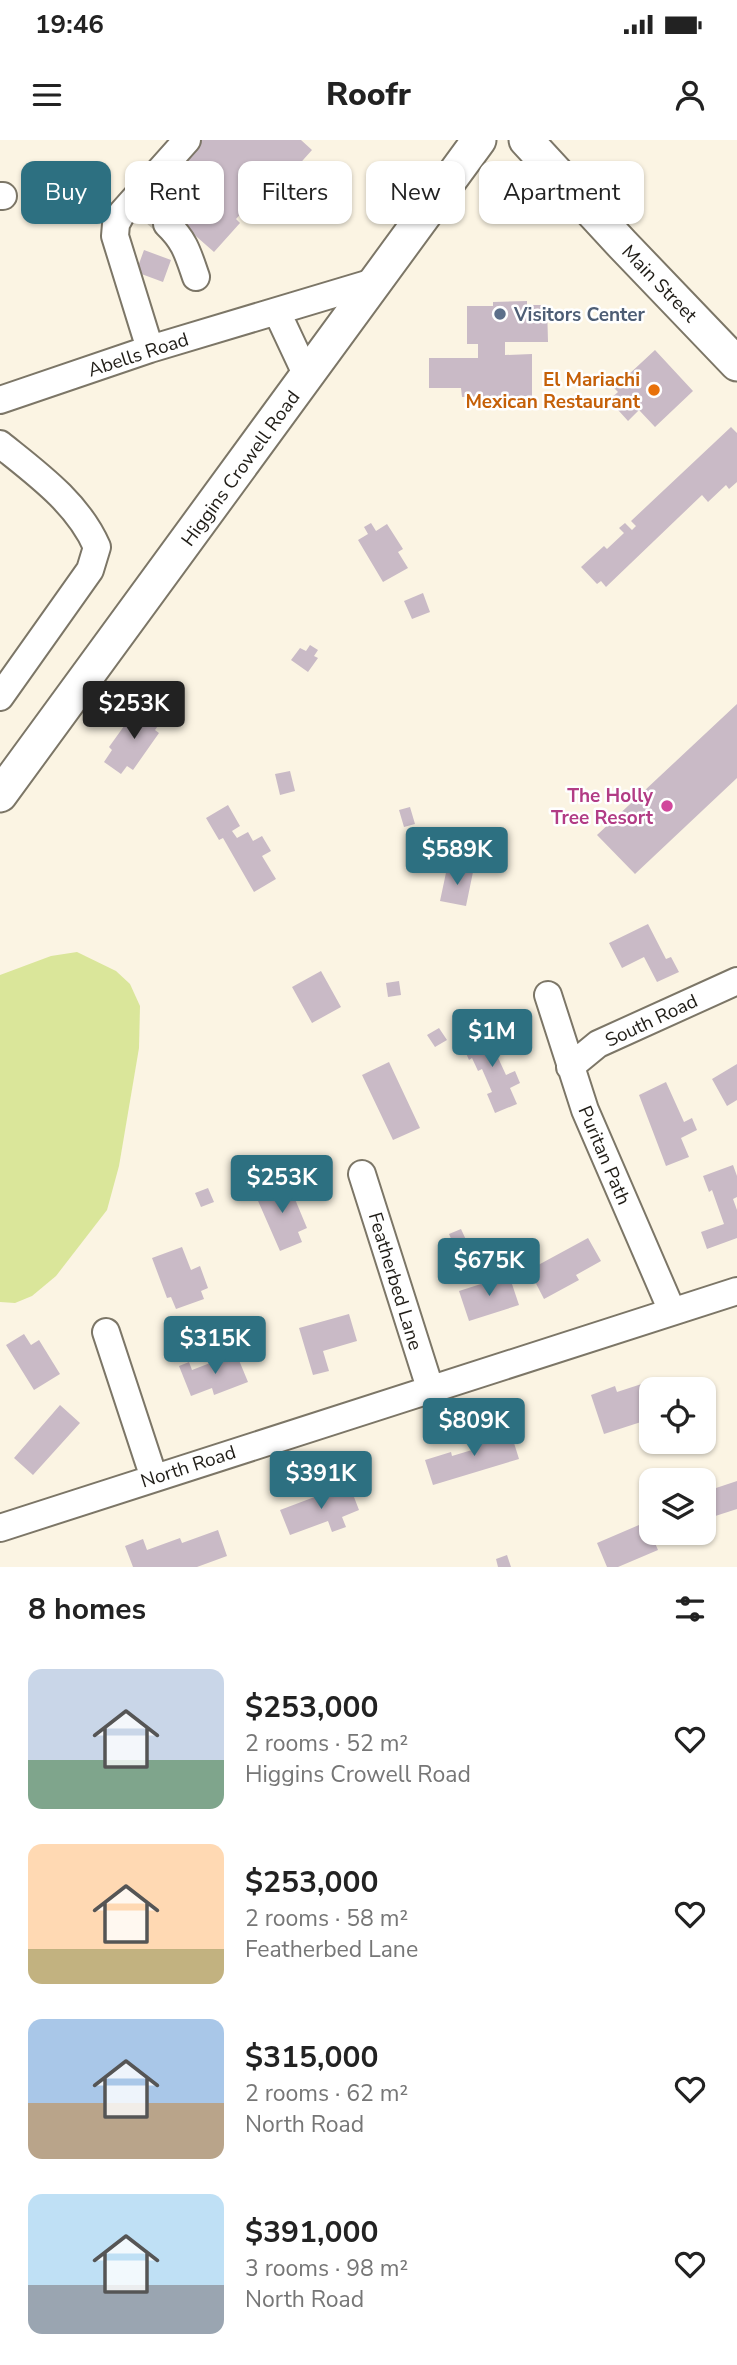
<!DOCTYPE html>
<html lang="en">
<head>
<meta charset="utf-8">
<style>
	body { margin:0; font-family:"Nunito Sans",sans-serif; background:#f2f2f2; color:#222; height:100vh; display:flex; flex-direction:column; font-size:26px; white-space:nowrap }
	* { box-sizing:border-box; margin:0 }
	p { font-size:23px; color:#767676 }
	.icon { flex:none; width:38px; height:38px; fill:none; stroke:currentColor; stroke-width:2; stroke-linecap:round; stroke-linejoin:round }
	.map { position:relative; height:1427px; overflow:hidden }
	.drawer { display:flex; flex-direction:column; background:#fff; flex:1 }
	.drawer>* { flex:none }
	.top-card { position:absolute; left:21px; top:21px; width:696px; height:63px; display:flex; gap:14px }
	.fabs { position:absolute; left:639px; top:1237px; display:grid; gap:14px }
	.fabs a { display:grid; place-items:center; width:77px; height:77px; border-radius:14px; background:#fff; box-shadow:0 2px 5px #0004; font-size:35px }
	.price { position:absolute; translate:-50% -60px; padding:0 16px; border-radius:7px; background:#2d7081; color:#fff; font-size:23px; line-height:46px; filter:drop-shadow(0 2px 4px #0008) }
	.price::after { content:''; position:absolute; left:50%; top:42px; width:21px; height:16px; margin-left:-10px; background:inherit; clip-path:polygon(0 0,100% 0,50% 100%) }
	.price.on { background:#222; color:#fff }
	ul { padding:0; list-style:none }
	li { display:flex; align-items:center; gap:21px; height:175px; padding:0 28px }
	li span { display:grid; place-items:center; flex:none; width:196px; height:140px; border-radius:14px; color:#555 }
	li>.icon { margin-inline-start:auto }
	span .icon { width:84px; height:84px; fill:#fffc; stroke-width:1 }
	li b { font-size:30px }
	h2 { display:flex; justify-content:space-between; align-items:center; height:84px; padding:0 28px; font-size:30px }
	.tag { padding:0 24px; border-radius:14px; background:#fff; box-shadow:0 2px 5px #0004; font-size:24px; line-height:63px }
	.tag.on { background:#2d7081; color:#fff }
	.status { display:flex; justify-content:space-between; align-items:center; height:49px; padding:0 35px; background:#fff; direction:ltr }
	.status svg { height:19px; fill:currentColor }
	header { display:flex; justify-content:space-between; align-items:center; height:91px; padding:0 28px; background:#fff; font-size:32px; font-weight:800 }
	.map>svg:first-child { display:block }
	.green { fill:#dae69a }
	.building { fill:#c9bac6 }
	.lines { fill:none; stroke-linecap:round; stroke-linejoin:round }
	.minor-tunnel { stroke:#cfc9ba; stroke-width:26; stroke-dasharray:26 13; stroke-linecap:butt }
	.minor-casing { stroke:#7c7667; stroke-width:30 }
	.major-casing { stroke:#7c7667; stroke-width:37 }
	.minor { stroke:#fff; stroke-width:26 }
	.major { stroke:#fff; stroke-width:33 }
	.service-dot { fill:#5c6f8a; stroke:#fff; stroke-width:2.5 }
	.food-dot { fill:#e8710a; stroke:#fff; stroke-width:2.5 }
	.hotel-dot { fill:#d1479c; stroke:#fff; stroke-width:2.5 }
	.labels { text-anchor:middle; stroke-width:5; stroke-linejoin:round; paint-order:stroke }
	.street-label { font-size:19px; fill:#201d17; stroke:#fff }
	.service-label { font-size:19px; font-weight:bold; fill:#4e5e75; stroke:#fff; text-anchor:start }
	.food-label { font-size:19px; font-weight:bold; fill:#c56008; stroke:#fff; text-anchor:end }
	.hotel-label { font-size:19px; font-weight:bold; fill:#b23c85; stroke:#fff; text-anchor:end }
</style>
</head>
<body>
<div class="status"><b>19:46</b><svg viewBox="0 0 49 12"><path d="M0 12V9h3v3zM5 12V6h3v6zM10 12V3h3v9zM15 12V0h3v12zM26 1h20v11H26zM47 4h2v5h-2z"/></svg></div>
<header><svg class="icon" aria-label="menu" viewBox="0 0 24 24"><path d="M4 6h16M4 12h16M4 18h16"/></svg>Roofr<svg class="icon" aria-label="person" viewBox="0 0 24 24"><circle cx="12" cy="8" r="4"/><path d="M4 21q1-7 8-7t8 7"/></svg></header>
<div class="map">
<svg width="737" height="1427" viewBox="0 0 737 1427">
	<rect width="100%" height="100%" fill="#fbf4e3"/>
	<!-- green -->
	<path class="green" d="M77,812L116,831L130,844L140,866L139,908L119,1026L107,1070L56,1136L32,1156L15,1163L0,1162V835L51,816Z"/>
	<!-- building -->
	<path class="building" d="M198,0H301L312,10L278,48L270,42L236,79L240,83L214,112L173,76L158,93L144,80L159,64L149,55Z
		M144,110L171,120L163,142L136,132Z
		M527,161V165H547L548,202H505V215L532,214V256L462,257L461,248H429V218H478V204H467V166H493V162Z
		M655,210L693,251L655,287L639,270L628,281L609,260L618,252L614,248Z
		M731,287L737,293V342L729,349L726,345L708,362L702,355L606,447L601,441L597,444L581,427L604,406L607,409L624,393L619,388L625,383L632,390L636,386L631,381Z
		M371,383L376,391L387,384L403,409L398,412L408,428L383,442L358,400L368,394L364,387Z
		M423,453L430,472L412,479L404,461Z
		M310,505L318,510L314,516L318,518L308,532L291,520L300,508L306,511Z
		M737,564V638L635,734L597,695Z
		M145,566L163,579L155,590L159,593L133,630L127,626L121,634L104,622L112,610L109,607L132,575L136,578Z
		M290,631L295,651L280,655L275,634Z
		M228,665L240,686L232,691L237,698L248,692L253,701L262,696L271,711L262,716L276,739L254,752L223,698L219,700L206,678Z
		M410,667L415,684L404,687L399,670Z
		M447,728L473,732L466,766L440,761Z
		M648,784L666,819L671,817L679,832L657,842L644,817L622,828L609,803Z
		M321,831L341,867L312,883L292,847Z
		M399,841L401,855L388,857L386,843Z
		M439,888L447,900L435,907L427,895Z
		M492,888L500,906L494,909L506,935L515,931L520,943L510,948L517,964L495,973L487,954L492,952L482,929L478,931L472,918L469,920L461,902Z
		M389,922L420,988L393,1000L362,935Z
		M737,924V960L727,966L712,939Z
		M666,942L684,982L692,978L697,990L681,998L689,1017L666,1026L639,955Z
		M733,1025L737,1036V1057L733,1059L737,1070V1098L707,1109L701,1092L724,1084L712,1050L709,1052L703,1036Z
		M287,1040L307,1088L298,1092L302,1102L280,1111L255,1054Z
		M208,1048L214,1062L201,1067L195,1053Z
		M461,1089L467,1102L455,1108L449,1094Z
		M588,1098L601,1121L576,1135L579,1140L544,1159L529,1130Z
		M182,1107L191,1130L200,1126L208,1148L201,1151L204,1159L176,1169L171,1157L167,1158L152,1118Z
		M509,1135L519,1165L469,1181L459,1151Z
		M349,1174L357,1201L323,1211L329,1231L313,1235L299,1188Z
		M24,1194L31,1205L39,1200L60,1234L34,1250L6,1205Z
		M236,1213L248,1242L214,1255L212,1248L191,1256L179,1226L189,1222L192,1230Z
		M657,1239L661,1250H651V1290L645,1293L641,1282L604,1294L591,1255L615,1246L617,1252Z
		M60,1265L80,1283L33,1335L14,1318Z
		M510,1290L519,1319L433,1345L425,1320L451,1312L452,1316L472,1310L469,1302Z
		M737,1341V1369L706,1379L704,1371V1352Z
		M349,1344L359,1370L342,1377L346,1387L332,1392L328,1381L290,1395L280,1370Z
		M646,1382L658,1410L618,1427H607L597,1403Z
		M218,1390L227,1416L197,1427H133L125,1406L143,1399L147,1410L180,1398L182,1403Z
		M507,1415L511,1427H498L496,1419Z"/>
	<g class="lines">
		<!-- minor-tunnel -->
		<path class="minor-tunnel" d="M152,71L167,84"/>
		<!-- minor casing -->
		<g class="minor-casing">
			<path id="minor" d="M0,56H3
				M167,84C185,101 188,114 196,137
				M277,172L307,236
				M150,209L115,96L116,84L122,73L187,0
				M0,260L150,209L377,141
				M0,304C36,333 78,363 97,407L90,430L0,557
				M548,855L585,970L672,1171
				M570,927L598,904L737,841
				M362,1034L430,1248
				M106,1192L154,1338
				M0,1388L737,1151"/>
		</g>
		<!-- major casing -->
		<g class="major-casing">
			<path id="major" d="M526,0L622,104L737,224
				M0,655L479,0"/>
		</g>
		<!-- minor -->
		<use href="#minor" class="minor"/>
		<!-- major -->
		<use href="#major" class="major"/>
	</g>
	<!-- markers -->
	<circle class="service-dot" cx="500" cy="174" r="7"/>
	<circle class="food-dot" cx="654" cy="250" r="7"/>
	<circle class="hotel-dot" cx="667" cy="666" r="7"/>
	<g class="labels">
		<!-- street labels -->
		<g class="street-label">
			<text transform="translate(660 143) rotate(46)" y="7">Main Street</text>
			<text transform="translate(138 214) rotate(-18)" y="7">Abells Road</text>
			<text transform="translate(240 328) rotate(-54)" y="7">Higgins Crowell Road</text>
			<text transform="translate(651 880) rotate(-25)" y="7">South Road</text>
			<text transform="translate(605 1015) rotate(67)" y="7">Puritan Path</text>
			<text transform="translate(396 1141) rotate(73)" y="7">Featherbed Lane</text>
			<text transform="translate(188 1326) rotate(-18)" y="7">North Road</text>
		</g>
		<!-- service labels -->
		<g class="service-label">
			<text x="514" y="181">Visitors Center</text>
		</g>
		<!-- food labels -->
		<g class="food-label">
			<text x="640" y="246">El Mariachi<tspan x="640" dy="22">Mexican Restaurant</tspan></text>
		</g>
		<!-- hotel labels -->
		<g class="hotel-label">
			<text x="653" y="662">The Holly<tspan x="653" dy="22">Tree Resort</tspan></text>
		</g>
	</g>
</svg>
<div class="fabs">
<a><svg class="icon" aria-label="locate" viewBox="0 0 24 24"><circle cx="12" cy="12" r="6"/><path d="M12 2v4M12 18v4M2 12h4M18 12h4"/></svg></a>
<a><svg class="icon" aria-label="layers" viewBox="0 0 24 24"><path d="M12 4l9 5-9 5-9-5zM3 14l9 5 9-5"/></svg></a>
</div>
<b class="price on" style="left:134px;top:601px">$253K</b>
<b class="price" style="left:457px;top:747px">$589K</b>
<b class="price" style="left:492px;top:929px">$1M</b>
<b class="price" style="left:282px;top:1075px">$253K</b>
<b class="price" style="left:489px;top:1158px">$675K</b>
<b class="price" style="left:215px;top:1236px">$315K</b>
<b class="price" style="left:474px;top:1318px">$809K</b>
<b class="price" style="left:321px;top:1371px">$391K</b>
<div class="top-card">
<a class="tag on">Buy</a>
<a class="tag">Rent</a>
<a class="tag">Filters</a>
<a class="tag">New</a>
<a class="tag">Apartment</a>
</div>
</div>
<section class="drawer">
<h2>8 homes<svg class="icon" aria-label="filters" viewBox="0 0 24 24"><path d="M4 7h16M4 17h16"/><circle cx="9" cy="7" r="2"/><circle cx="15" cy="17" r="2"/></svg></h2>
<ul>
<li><span style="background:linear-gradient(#c9d6e8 65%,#7fa58c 0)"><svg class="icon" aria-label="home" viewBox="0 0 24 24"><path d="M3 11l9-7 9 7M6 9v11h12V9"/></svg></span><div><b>$253,000</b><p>2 rooms · 52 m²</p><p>Higgins Crowell Road</p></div><svg class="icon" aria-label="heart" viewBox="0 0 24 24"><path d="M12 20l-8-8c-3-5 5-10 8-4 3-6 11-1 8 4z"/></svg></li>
<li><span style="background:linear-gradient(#ffd9b3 75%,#c2b280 0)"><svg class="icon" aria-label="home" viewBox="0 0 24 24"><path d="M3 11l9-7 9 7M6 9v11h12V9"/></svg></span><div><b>$253,000</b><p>2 rooms · 58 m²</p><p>Featherbed Lane</p></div><svg class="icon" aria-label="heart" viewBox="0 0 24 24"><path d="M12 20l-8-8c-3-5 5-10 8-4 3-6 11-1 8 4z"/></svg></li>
<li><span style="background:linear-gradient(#a9c7e8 60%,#b9a48a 0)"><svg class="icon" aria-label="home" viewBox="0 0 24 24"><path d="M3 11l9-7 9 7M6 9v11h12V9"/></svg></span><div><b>$315,000</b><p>2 rooms · 62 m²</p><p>North Road</p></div><svg class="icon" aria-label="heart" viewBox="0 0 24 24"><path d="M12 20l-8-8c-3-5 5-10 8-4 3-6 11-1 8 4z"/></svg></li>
<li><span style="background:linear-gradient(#bfe0f5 65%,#9aa5b1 0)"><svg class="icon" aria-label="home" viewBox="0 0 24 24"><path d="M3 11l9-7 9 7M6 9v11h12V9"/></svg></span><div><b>$391,000</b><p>3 rooms · 98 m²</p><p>North Road</p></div><svg class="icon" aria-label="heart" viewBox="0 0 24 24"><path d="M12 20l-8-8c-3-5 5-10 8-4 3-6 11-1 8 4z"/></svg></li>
</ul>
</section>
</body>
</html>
